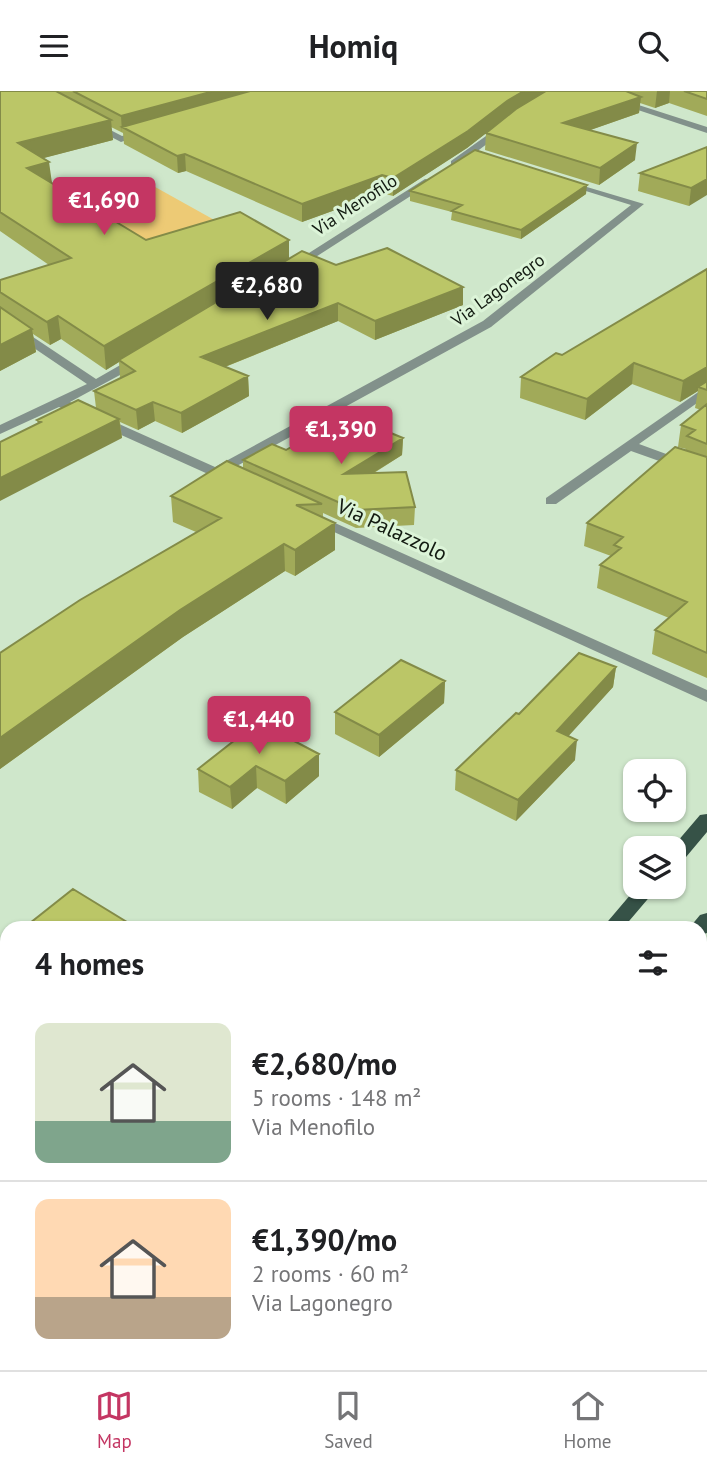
<!DOCTYPE html>
<html lang="en">
<head>
<meta charset="utf-8">
<style>
	body { margin:0; font-family:"PT Sans",sans-serif; background:#f2f2f2; color:#202124; height:100vh; display:flex; flex-direction:column; font-size:26px; white-space:nowrap }
	* { box-sizing:border-box; margin:0 }
	p { font-size:23px; color:#757577 }
	.icon { flex:none; width:38px; height:38px; fill:none; stroke:currentColor; stroke-width:2; stroke-linecap:round; stroke-linejoin:round }
	.map { position:relative; flex:1; overflow:hidden }
	.details { position:absolute; left:0px; top:830px; width:707px; height:450px; display:flex; flex-direction:column; background:#fff; border-radius:21px 21px 0 0; box-shadow:0 2px 5px #0004 }
	.details>* { flex:none }
	.tools { position:absolute; left:623px; top:668px; display:grid; gap:14px }
	.tools a { display:grid; place-items:center; width:63px; height:63px; border-radius:14px; background:#fff; box-shadow:0 2px 5px #0004; font-size:35px }
	.price { position:absolute; translate:-50% -60px; padding:0 16px; border-radius:7px; background:#c43663; color:#fff; font-size:23px; line-height:46px; filter:drop-shadow(0 2px 4px #0008) }
	.price::after { content:''; position:absolute; left:50%; top:42px; width:21px; height:16px; margin-left:-10px; background:inherit; clip-path:polygon(0 0,100% 0,50% 100%) }
	.price.on { background:#222; color:#fff }
	ul { padding:0; list-style:none }
	li { display:flex; align-items:center; gap:21px; height:175px; padding:0 35px }
	li+li { border-top:2px solid #e0e0e0 }
	li span { display:grid; place-items:center; flex:none; width:196px; height:140px; border-radius:14px; color:#555 }
	li>.icon { margin-inline-start:auto }
	span .icon { width:84px; height:84px; fill:#fffc; stroke-width:1 }
	li b { font-size:30px }
	h2 { display:flex; justify-content:space-between; align-items:center; height:84px; padding:0 35px; font-size:30px }
	header { display:flex; justify-content:space-between; align-items:center; height:91px; padding:0 35px; background:#fff; font-size:32px; font-weight:800 }
	.tabs { display:flex; justify-content:space-around; align-items:center; height:98px; border-top:2px solid #e0e0e0; background:#fff; font-size:19px; color:#757577 }
	.tabs a { display:grid; justify-items:center; gap:4px }
	.tabs .on { color:#c43663 }
	.map>svg:first-child { display:block }
	.green { fill:#edca75 }
	.lines { fill:none; stroke-linecap:round; stroke-linejoin:round }
	.minor { fill:#82918b; fill-rule:evenodd }
	.major { fill:#365247; fill-rule:evenodd }
	.wall { fill:#a1aa59 }
	.shaded-wall { fill:#838b48 }
	.building { fill:#bbc667; stroke:#838b48; stroke-width:2 }
	.labels { text-anchor:middle; stroke-width:6; stroke-linejoin:round; paint-order:stroke }
	.far-street-label { font-size:18px; fill:#121a11; stroke:#dcf4d8 }
	.street-label { font-size:21px; fill:#121a11; stroke:#dcf4d8 }
</style>
</head>
<body>
<header><svg class="icon" aria-label="menu" viewBox="0 0 24 24"><path d="M4 6h16M4 12h16M4 18h16"/></svg>Homiq<svg class="icon" aria-label="search" viewBox="0 0 24 24"><circle cx="10" cy="10" r="6"/><path d="M15 15l6 6"/></svg></header>
<div class="map">
<svg width="707" height="1279" viewBox="0 0 707 1279">
	<rect width="100%" height="100%" fill="#cfe7cb"/>
	<!-- green -->
	<path class="green" d="M139,87L218,131L144,153L67,107Z"/>
	<g class="lines">
		<!-- minor -->
		<path class="minor" d="M581,0H595L707,36V42Z
			M91,29L122,45L145,38L150,41L121,51L88,34V30Z
			M500,35L508,37L459,74H451V70Z
			M425,88L434,90L297,178L287,176Z
			M560,88L644,113L491,236L226,381L238,386V392H228L59,316L0,343V334L87,293L0,234V224L96,288L136,265H144V271L70,311L215,376L483,230L631,114L560,92Z
			M707,295V305L639,353L707,378V387L631,360L556,413H546V407Z
			M315,423L707,599V611L310,430L308,427Z
			M700,1261L707,1265V1279H686L683,1272H700Z"/>
		<!-- major -->
		<path class="major" d="M707,723V741L681,772L674,774V758H671L700,724Z
			M637,796H658L624,836H603Z
			M707,822V842L700,844V836H690L700,824Z
			M219,1272H248L245,1279H216Z
			M331,1272H359L356,1279H328Z"/>
	</g>
	<!-- wall -->
	<path class="wall" d="M0,0H707V25L669,12L655,17L640,12L639,22L590,39L635,69L599,94L485,59L486,42L467,57L393,105L382,102L302,131L186,80L178,82L124,53L123,42L111,36L113,49L43,67L52,92L146,149H289V168L336,174L463,196V214L375,249L338,230L225,276L248,285L249,305L182,342L155,330L138,339L120,331L122,347L38,333L37,329L96,317L94,300L120,287L119,271L106,279L61,248L50,254L33,243L36,261L0,280V189L49,174L0,140Z
		M707,56L689,115L638,100L640,82Z
		M410,100L586,103L521,148L451,129L452,121L410,110Z
		M707,178V587L652,563L655,539L669,527L597,497L600,474L611,465L584,455L587,432L685,359L686,358L678,356L681,334L701,319L695,317L698,300L680,311L632,293L585,329L520,307L521,286L562,264Z
		M403,347L402,364L374,382L415,416L414,434L356,437L323,422V426L335,432V459L295,485L285,480L183,546L0,678V562L196,441L173,431L171,405L243,377V369L286,359Z
		M616,576L613,596L568,645L575,669L516,730L455,699L456,679L519,623Z
		M445,590L444,612L379,666L335,643V621Z
		M319,663V685L286,713L257,697L232,718L199,701L198,678Z
		M7,851V896L0,891V857Z
		M7,1048V1175L0,1170V1054Z
		M707,1120V1251L700,1247V1131Z"/>
	<!-- shaded-wall -->
	<path class="shaded-wall" d="M214,0H274L122,36V42L121,25Z
		M524,0H550L506,27L467,57L393,105V87L507,10Z
		M657,0H670L669,12L655,17Z
		M641,6L639,22L562,49L563,32Z
		M111,29L113,49L21,73L18,52Z
		M637,52L635,69L599,94L600,77Z
		M185,63L186,80L178,82L177,65Z
		M49,71L52,92L27,77Z
		M382,84V102L302,131V113Z
		M707,88V104L689,115L691,97Z
		M587,94L586,103L521,148V139Z
		M289,149V171L119,269V271L106,279L104,255Z
		M463,196V214L375,249V230Z
		M338,212V230L202,285L201,266Z
		M58,225L61,248L50,254L47,231Z
		M32,238L36,261L0,280V254Z
		M634,272L632,293L585,329L587,308Z
		M707,276V294L698,296V300L680,311L683,290Z
		M248,285L249,305L182,342L181,322Z
		M153,311L155,330L138,339L136,319Z
		M119,328L122,347L0,410V387Z
		M403,347L402,364L344,400V383Z
		M335,432V459L295,485V459Z
		M284,453L285,480L183,546L0,678V647L180,519Z
		M616,576L613,596L555,660L557,640Z
		M445,590L444,612L379,666V644Z
		M577,649L575,669L516,730L518,709Z
		M319,663V685L286,713L285,690Z
		M256,675L257,697L232,718L230,696Z"/>
	<!-- building -->
	<path class="building" d="M0,0H56L111,29L18,52L49,71L27,77L146,149L240,121L289,149L104,255L58,225L47,231L0,201V189L71,167L0,121Z
		M73,0H214L121,25Z
		M250,0H524L507,10L468,40L393,87L382,84L302,113L185,63L177,65L122,36Z
		M546,0H626L641,6L563,32L637,52L600,77L486,42L516,18Z
		M684,0H707V8Z
		M707,56V88L691,97L640,82Z
		M475,59L587,94L521,139L452,120L462,114L410,100Z
		M387,157L463,196L375,230L338,212L201,266L248,285L181,322L153,311L136,319L94,300L135,280L119,269L302,160L336,174Z
		M707,178V276L683,290L634,272L587,308L521,286L556,262L562,264Z
		M0,216L32,238L0,254Z
		M707,290V299L698,296Z
		M78,309L119,328L0,387V351L41,331L37,329Z
		M707,313V353L687,345L695,339L681,334Z
		M347,324L403,347L344,383L406,381L415,416L356,419L243,369L272,353L286,359Z
		M675,356L707,366V562L655,539L687,511L600,474L621,457L614,454L623,446L587,432Z
		M227,370L322,413L296,414L335,432L295,459L284,453L180,519L0,647V562L80,509L221,427L171,405Z
		M579,562L616,576L557,640L577,649L518,709L456,679L516,622L519,623Z
		M401,569L445,590L379,644L335,621Z
		M258,631L319,663L285,690L256,675L230,696L198,678Z
		M73,798L135,836H25Z
		M7,851V876L0,872V857Z
		M7,1048V1157L0,1152V1054Z
		M707,1120V1217L700,1212V1131Z
		M507,1272H601L612,1279H502Z"/>
	<g class="labels">
		<!-- far-street labels -->
		<g class="far-street-label">
			<text transform="translate(355 114) rotate(-33)" y="6">Via Menofilo</text>
			<text transform="translate(498 199) rotate(-36)" y="6">Via Lagonegro</text>
		</g>
		<!-- street labels -->
		<g class="street-label">
			<text transform="translate(392 439) rotate(25)" y="7">Via Palazzolo</text>
		</g>
	</g>
</svg>
<div class="tools">
<a><svg class="icon" aria-label="locate" viewBox="0 0 24 24"><circle cx="12" cy="12" r="6"/><path d="M12 2v4M12 18v4M2 12h4M18 12h4"/></svg></a>
<a><svg class="icon" aria-label="layers" viewBox="0 0 24 24"><path d="M12 4l9 5-9 5-9-5zM3 14l9 5 9-5"/></svg></a>
</div>
<b class="price" style="left:104px;top:146px">€1,690</b>
<b class="price on" style="left:267px;top:231px">€2,680</b>
<b class="price" style="left:341px;top:375px">€1,390</b>
<b class="price" style="left:259px;top:665px">€1,440</b>
<section class="details">
<h2>4 homes<svg class="icon" aria-label="filters" viewBox="0 0 24 24"><path d="M4 7h16M4 17h16"/><circle cx="9" cy="7" r="2"/><circle cx="15" cy="17" r="2"/></svg></h2>
<ul>
<li><span style="background:linear-gradient(#dfe7d0 70%,#7fa58c 0)"><svg class="icon" aria-label="home" viewBox="0 0 24 24"><path d="M3 11l9-7 9 7M6 9v11h12V9"/></svg></span><div><b>€2,680/mo</b><p>5 rooms · 148 m²</p><p>Via Menofilo</p></div></li>
<li><span style="background:linear-gradient(#ffd9b3 70%,#b9a48a 0)"><svg class="icon" aria-label="home" viewBox="0 0 24 24"><path d="M3 11l9-7 9 7M6 9v11h12V9"/></svg></span><div><b>€1,390/mo</b><p>2 rooms · 60 m²</p><p>Via Lagonegro</p></div></li>
</ul>
</section>
</div>
<nav class="tabs">
<a class="on"><svg class="icon" aria-label="map" viewBox="0 0 24 24"><path d="M3 6l6-2 6 2 6-2v14l-6 2-6-2-6 2zM9 4v14M15 6v14"/></svg>Map</a>
<a><svg class="icon" aria-label="saved" viewBox="0 0 24 24"><path d="M7 4h10v16l-5-4-5 4z"/></svg>Saved</a>
<a><svg class="icon" aria-label="home" viewBox="0 0 24 24"><path d="M3 11l9-7 9 7M6 9v11h12V9"/></svg>Home</a>
</nav>
</body>
</html>
